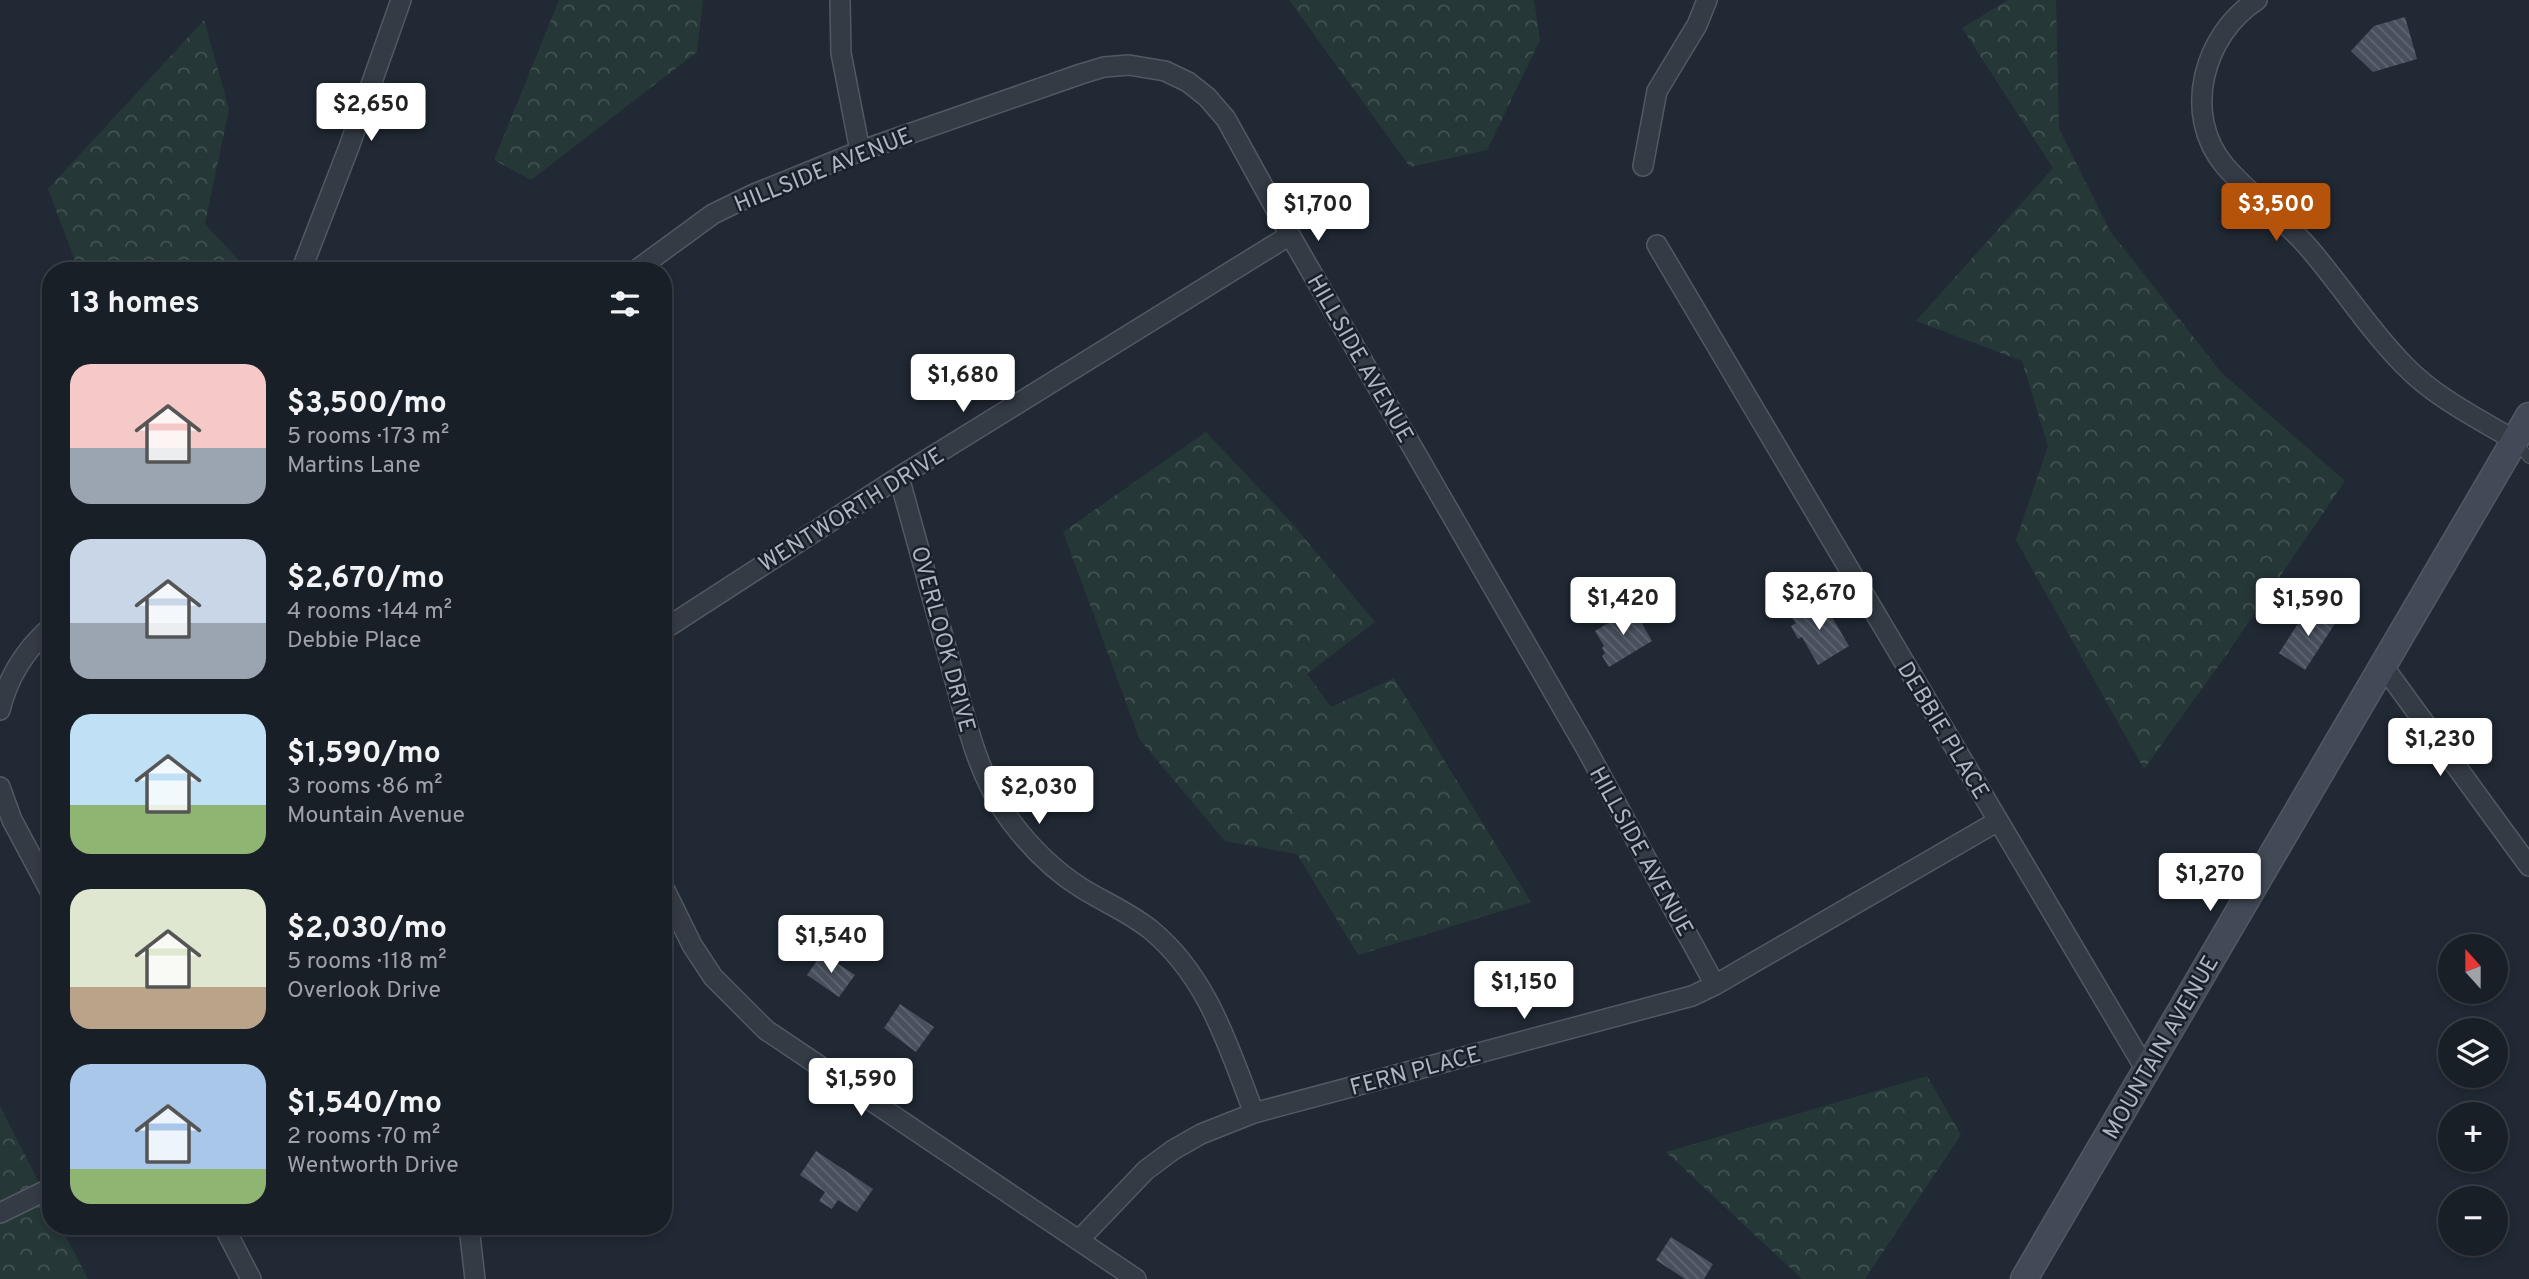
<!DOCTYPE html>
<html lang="en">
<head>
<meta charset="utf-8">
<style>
	body { margin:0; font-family:Overpass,sans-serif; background:#22272f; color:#f1f3f6; height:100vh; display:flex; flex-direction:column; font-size:26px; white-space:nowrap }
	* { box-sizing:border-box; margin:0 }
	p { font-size:23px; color:#9fa2a7 }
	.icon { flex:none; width:38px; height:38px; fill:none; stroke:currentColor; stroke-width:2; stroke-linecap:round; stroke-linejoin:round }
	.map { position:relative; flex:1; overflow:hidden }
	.side { position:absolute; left:42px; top:262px; width:630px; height:973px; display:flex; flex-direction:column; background:#191f27; border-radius:28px; box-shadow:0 4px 10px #0003,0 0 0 2px #373d44 }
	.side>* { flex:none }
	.needle { width:46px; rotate:339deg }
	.fabs { position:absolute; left:2438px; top:934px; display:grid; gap:14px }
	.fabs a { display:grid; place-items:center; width:70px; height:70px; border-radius:50%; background:#191f27; box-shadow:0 4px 10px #0003,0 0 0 2px #373d44; font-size:35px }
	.price { position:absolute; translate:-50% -60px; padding:0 16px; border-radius:7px; background:#fff; color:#222; font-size:23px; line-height:46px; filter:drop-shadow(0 2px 4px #0008) }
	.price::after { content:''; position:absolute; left:50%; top:42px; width:21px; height:16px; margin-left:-10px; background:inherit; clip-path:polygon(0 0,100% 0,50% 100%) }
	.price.selected { background:#b45309; color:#fff }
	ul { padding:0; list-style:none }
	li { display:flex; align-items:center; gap:21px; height:175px; padding:0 28px }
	li span { display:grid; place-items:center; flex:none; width:196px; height:140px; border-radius:21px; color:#555 }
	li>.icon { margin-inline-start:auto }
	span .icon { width:84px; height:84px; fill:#fffc; stroke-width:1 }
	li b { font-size:30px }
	h2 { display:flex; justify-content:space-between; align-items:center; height:84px; padding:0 28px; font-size:30px }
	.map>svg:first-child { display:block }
	.forest { fill:url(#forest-crowns) }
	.building { fill:url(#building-back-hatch) }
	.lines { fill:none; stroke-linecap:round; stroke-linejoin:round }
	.service-casing { stroke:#525963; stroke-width:12 }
	.minor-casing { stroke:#525963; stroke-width:22 }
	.secondary-casing { stroke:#525963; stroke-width:29 }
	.service { stroke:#343b45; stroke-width:10 }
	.minor { stroke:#343b45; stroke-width:19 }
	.secondary { stroke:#434a57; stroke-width:26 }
	.labels { text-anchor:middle; stroke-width:5; stroke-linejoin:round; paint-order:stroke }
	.street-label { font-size:23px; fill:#afb6c2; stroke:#1a2029 }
</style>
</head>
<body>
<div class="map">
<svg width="2529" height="1279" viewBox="0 0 2529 1279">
	<defs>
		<pattern id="forest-crowns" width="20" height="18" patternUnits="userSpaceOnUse" patternTransform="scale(1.75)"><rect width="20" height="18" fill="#263737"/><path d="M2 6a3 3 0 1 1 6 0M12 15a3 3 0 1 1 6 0" fill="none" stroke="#435252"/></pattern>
		<pattern id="building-back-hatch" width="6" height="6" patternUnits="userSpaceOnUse" patternTransform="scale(1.75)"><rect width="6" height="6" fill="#48505e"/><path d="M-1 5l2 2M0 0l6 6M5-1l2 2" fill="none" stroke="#606773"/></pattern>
	</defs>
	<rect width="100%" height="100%" fill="#212934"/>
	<!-- forest -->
	<path class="forest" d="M559,0H703L697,52L531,180L494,160Z
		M1289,0H1534L1540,40L1487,150L1410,167Z
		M2008,0H2056L2059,129L2110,231L2221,372L2345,481L2227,654L2144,769L2016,540L2048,446L2022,361L1916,321L2053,168L1962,28Z
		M204,20L229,109L205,224L249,271H79L48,189Z
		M1206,432L1290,521L1375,622L1307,674L1331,707L1394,678L1531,902L1358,955L1297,854L1225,841L1140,740L1063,532Z
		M1927,1076L1961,1135L1865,1279H1802L1666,1152Z
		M0,1106L51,1206V1227H61L88,1279H0Z"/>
	<!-- building -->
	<path class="building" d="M2405,17L2417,59L2373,72L2351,51L2374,26Z
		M1822,600L1849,646L1818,665L1802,637L1798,639L1791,626L1796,623L1792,618Z
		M2310,605L2336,622L2305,670L2279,653Z
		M1633,608L1652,641L1609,667L1602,656L1605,653L1602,648L1604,646L1595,631Z
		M822,953L855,975L839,997L807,975Z
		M900,1004L934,1027L916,1052L884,1028Z
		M816,1151L873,1189L857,1212L838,1200L832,1209L819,1201L825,1192L800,1175Z
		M1671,1237L1713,1264L1704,1279H1685L1656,1260Z"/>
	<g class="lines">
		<!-- service casing -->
		<g class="service-casing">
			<path id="service" d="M2517,443L2529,458"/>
		</g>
		<!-- minor casing -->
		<g class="minor-casing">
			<path id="minor" d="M840,0L841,53L860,151
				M2257,0C2204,34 2181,114 2225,166C2250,195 2283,218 2308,247C2342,286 2369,330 2405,366C2436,398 2477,418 2514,440
				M1643,166L1657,91L1697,25L1707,0
				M1657,245L2146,1070
				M301,271L349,147L401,0
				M635,271L713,214L754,194L860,151L1081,74L1104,67L1129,65L1165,71L1188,82L1207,97L1226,119L1290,235L1587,750L1715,985
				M899,477C916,539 933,600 950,662C965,716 976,774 1010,820C1030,847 1054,871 1083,889C1106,903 1130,913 1151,930C1208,977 1228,1046 1254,1113
				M663,630L899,477L1290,235
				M2383,666L2529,866
				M0,710C8,677 26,649 51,627
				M0,787L12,820L51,893
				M663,886L692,945L713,977L766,1030L1136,1279
				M0,1213L51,1188
				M224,1227L251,1279
				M469,1227L475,1279
				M1079,1240L1146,1170L1173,1150L1201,1134L1254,1113L1692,996L1715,985L1998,821"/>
		</g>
		<!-- secondary casing -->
		<g class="secondary-casing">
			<path id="secondary" d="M2024,1279L2529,416"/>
		</g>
		<!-- service -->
		<use href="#service" class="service"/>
		<!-- minor -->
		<use href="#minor" class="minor"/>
		<!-- secondary -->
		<use href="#secondary" class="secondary"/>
	</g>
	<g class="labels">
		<!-- street labels -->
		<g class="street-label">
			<text transform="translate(823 169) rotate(-22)" y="8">HILLSIDE AVENUE</text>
			<text transform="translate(1361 358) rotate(60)" y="8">HILLSIDE AVENUE</text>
			<text transform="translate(851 509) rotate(-32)" y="8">WENTWORTH DRIVE</text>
			<text transform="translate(944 639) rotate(75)" y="8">OVERLOOK DRIVE</text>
			<text transform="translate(1944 730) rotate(59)" y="8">DEBBIE PLACE</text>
			<text transform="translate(1642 851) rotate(61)" y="8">HILLSIDE AVENUE</text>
			<text transform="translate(2160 1047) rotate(-60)" y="8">MOUNTAIN AVENUE</text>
			<text transform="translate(1415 1070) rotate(-15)" y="8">FERN PLACE</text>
		</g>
	</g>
</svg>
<div class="fabs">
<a><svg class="needle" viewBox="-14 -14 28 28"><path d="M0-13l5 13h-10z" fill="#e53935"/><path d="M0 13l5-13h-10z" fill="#9fa2a7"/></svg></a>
<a><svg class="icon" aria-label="layers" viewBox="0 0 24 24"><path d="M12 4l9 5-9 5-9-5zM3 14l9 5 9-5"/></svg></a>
<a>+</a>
<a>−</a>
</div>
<b class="price" style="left:371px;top:143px">$2,650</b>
<b class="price" style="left:1318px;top:243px">$1,700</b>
<b class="price selected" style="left:2276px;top:243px">$3,500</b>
<b class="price" style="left:963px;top:414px">$1,680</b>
<b class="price" style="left:1819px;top:632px">$2,670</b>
<b class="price" style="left:1623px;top:637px">$1,420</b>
<b class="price" style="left:2308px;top:638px">$1,590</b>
<b class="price" style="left:2440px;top:778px">$1,230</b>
<b class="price" style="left:1039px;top:826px">$2,030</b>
<b class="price" style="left:2210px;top:913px">$1,270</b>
<b class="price" style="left:831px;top:975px">$1,540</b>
<b class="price" style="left:1524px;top:1021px">$1,150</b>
<b class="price" style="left:861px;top:1118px">$1,590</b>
<section class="side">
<h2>13 homes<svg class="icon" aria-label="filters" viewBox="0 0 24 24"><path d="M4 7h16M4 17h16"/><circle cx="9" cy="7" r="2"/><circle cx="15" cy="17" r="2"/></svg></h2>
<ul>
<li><span style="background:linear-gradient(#f6c9c9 60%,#9aa5b1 0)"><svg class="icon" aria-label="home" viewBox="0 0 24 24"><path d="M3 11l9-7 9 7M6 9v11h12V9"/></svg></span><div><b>$3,500/mo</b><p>5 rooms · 173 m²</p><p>Martins Lane</p></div></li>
<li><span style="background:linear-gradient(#c9d6e8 60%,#9aa5b1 0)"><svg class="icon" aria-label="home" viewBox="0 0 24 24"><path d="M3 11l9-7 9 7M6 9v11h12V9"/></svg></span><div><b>$2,670/mo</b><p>4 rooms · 144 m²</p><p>Debbie Place</p></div></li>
<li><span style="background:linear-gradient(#bfe0f5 65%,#8fb573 0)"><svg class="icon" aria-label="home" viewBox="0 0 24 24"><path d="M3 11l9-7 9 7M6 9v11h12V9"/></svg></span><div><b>$1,590/mo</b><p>3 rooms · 86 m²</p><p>Mountain Avenue</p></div></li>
<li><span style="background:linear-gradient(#dfe7d0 70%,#b9a48a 0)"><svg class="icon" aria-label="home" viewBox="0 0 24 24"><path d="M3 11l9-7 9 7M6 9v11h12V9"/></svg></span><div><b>$2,030/mo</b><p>5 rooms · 118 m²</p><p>Overlook Drive</p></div></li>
<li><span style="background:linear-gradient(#a9c7e8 75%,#8fb573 0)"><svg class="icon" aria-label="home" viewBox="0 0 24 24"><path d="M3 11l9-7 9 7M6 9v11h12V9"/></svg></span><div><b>$1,540/mo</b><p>2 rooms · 70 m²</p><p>Wentworth Drive</p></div></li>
</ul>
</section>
</div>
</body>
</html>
